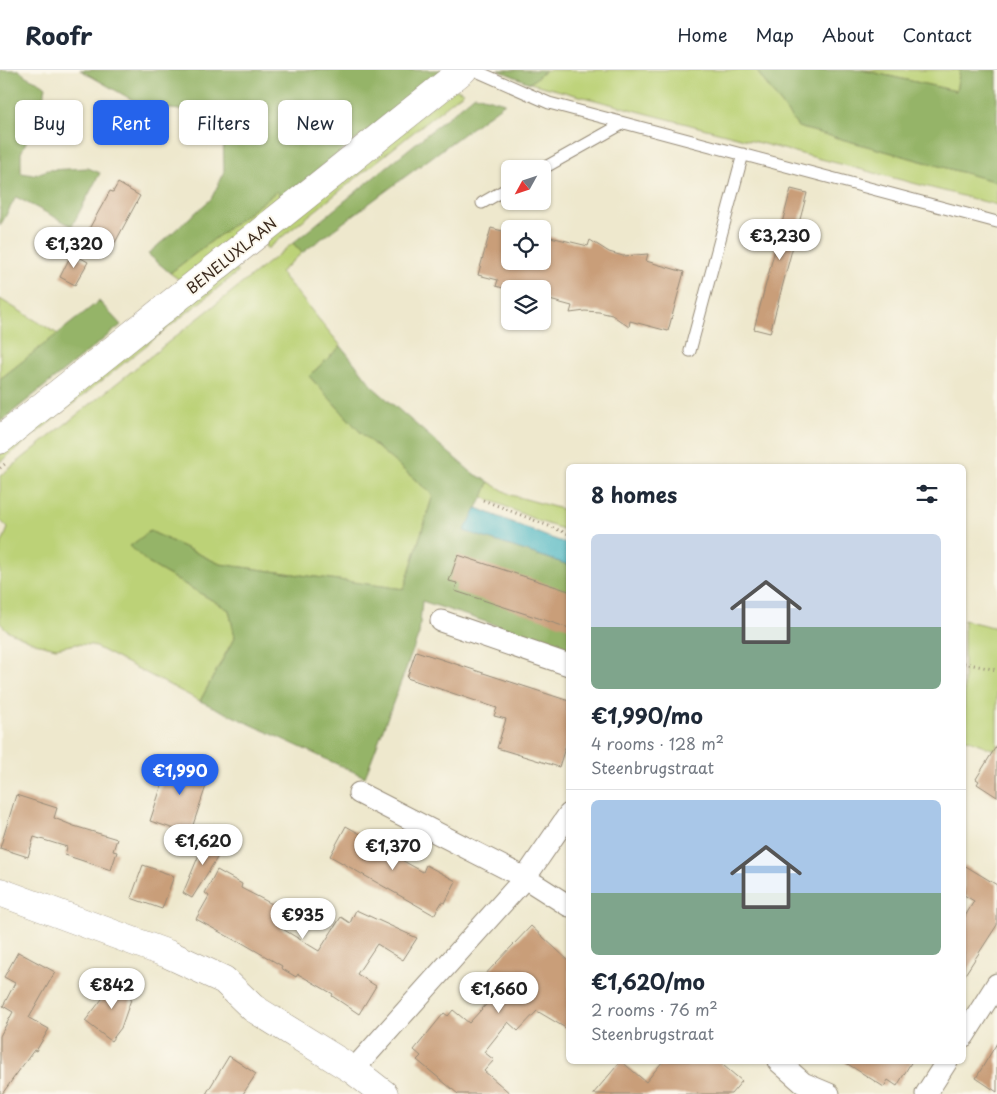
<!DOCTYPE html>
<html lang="en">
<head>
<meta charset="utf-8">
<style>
	body { margin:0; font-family:"Playpen Sans",sans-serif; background:#f6f6f7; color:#1f2937; height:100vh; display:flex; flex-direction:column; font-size:19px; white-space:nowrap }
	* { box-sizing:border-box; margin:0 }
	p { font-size:16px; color:#747a83 }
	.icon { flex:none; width:28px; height:28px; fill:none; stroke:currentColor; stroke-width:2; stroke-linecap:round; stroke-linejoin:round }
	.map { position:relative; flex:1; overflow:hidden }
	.drawer { position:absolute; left:566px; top:394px; width:400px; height:600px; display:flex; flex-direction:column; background:#fff; border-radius:8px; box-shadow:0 1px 4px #0004 }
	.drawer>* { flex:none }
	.top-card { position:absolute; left:15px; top:30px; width:475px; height:45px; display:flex; gap:10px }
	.needle { width:32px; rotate:230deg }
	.controls { position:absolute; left:501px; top:90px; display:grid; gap:10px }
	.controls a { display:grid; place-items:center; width:50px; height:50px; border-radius:8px; background:#fff; box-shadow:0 1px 4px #0004; font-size:25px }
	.price { position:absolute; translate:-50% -42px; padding:0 11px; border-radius:18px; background:#fff; color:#222; font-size:16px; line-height:32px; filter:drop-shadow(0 1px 2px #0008) }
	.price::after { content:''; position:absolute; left:50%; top:30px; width:15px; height:11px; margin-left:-8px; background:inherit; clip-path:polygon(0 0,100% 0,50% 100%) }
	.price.current { background:#2563eb; color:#fff }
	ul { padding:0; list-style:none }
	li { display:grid; align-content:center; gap:10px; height:265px; padding:0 25px }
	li+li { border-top:1px solid #e0e1e3 }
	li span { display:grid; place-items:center; height:155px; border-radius:8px; color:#555 }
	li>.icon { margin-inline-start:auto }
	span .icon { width:90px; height:90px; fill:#fffc; stroke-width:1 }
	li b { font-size:21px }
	h2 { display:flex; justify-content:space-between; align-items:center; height:60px; padding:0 25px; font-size:21px }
	.tag { padding:0 18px; border-radius:8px; background:#fff; box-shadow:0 1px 4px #0004; font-size:18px; line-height:45px }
	.tag.current { background:#2563eb; color:#fff }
	header { display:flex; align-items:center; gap:30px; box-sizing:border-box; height:70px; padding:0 25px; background:#fff; border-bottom:1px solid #e0e1e3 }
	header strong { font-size:24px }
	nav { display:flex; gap:28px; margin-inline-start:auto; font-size:18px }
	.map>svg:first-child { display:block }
	.green { fill:#bcd277; stroke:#7c7e4a }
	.forest { fill:#95b468; stroke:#686f43 }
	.water { fill:#45b3c0; stroke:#406e6f }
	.building { fill:#c99e79 }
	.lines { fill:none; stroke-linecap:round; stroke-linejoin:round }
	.service-casing { stroke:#948976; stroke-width:13 }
	.minor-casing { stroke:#948976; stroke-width:23 }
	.tertiary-casing { stroke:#948976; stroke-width:29 }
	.path { stroke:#948976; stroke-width:3; stroke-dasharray:1 4; stroke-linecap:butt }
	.service { stroke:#fff; stroke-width:11 }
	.minor { stroke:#fff; stroke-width:21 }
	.tertiary { stroke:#fff; stroke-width:28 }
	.labels { text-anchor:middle; stroke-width:4; stroke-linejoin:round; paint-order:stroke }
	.street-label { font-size:15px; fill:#3b2a1e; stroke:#fbf7ec }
</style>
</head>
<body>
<header>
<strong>Roofr</strong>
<nav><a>Home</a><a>Map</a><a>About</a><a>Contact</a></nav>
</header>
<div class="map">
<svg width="997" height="1024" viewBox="0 0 997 1024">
	<rect width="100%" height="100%" fill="#fbf7ec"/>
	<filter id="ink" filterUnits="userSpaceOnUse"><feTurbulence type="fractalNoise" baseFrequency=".02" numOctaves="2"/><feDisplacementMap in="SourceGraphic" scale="10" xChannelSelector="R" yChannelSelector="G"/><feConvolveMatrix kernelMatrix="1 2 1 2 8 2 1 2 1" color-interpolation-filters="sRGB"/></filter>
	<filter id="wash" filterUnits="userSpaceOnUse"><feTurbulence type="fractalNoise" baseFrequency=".0096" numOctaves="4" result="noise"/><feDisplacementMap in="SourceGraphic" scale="20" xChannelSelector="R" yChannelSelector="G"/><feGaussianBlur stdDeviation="1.12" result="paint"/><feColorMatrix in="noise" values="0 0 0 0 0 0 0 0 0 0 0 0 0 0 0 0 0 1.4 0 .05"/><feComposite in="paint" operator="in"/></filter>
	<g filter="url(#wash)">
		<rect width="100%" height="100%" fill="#eee8cd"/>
		<!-- green -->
		<path class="green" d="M546,0H756L798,57L997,112V135L530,13Z
			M862,0H960L956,21Z
			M454,18L464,22L267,179L263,171Z
			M277,121L282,129L181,211L170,203Z
			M293,173L302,183L280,202L341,276L309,306L363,365L433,425L404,519L220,494L150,461L131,476L148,493L229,540L235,566L200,631L92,575L76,574L56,578L35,573L8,561L0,553V478L8,458L0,450V406Z
			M233,197L238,202L0,392V381Z
			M0,229L58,264L0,309Z
			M489,412L511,425L569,441V461L541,452L483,427Z
			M964,550L997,558V681L964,668Z"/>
		<!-- forest -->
		<path class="forest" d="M0,0H19C29,11 36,8 46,17L41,39L21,83V103L34,105L48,100L88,98L100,103L72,156L16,127L0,156Z
			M80,0H443L282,129L277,121L170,203L148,184L211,129L224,103L223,60L198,42L143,36Z
			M498,0H546L530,13Z
			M756,0H862L956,21L960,0H997V112L798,57Z
			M475,25L505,33L302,183L293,173Z
			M99,231L121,255L0,352V309Z
			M341,276L375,319L471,402L489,412L483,427L464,461L569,495V579L422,531L419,564L365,707L200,631L235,567L229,540L148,493L130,476L150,461L220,494L404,519L433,425L363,365L309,306Z"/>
		<!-- water -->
		<path class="water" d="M477,438L548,467L569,474V495L464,461Z"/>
		<g id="blocks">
			<!-- building -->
			<path class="building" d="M118,113L140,126L110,182L105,179L102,186L80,175L110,121L113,122Z
				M791,119L807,123L770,263L754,259Z
				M491,158L510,163V191H542V165L588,176L590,170L609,182L623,186L648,184L646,191L684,202L668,261L630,251L629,257L612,245L599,242L585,241L570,243L572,236L542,228V219L510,220L496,216L498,210L478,205Z
				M72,183L88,192L75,215L60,207Z
				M458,485L569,521V558L455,521L457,513L449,511Z
				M416,581L569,631V665L559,697L497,678L506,649L494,646L497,638L407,608Z
				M997,675V727L977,714L979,711L976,709Z
				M171,687L211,701L190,764L150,751Z
				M16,725L57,738L54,748L74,756L117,769L113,781L117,782L111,800L65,785L67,777L34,767L28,787L0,778Z
				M346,756L378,774L384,771L387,778L393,781L391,784L423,802L426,795L456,811L445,833L442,832L434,845L330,786Z
				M206,768L225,775L192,828L183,823Z
				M143,795L174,806L162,839L131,828Z
				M964,795L997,815V855L964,906V848L974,831L964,825Z
				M217,800L242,814L241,818L272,834L274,831L292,842L281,858L319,881L341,847L350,853L356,840L417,868L403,890L377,874L357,904L376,916L359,944L332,926L333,924L298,904L296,907L281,898L282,896L239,871L238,872L196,849L209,826L205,823Z
				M531,856L569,891V960L537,941L518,961L508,952L484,982L494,990L484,1001L511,1024H458L417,990L421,986L414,980L444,943L448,946L453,940L469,953L494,926L478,912Z
				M18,882L55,902L29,948L49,959L36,981L34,980L2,1024H0V966L13,942L3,936L15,913L4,907Z
				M119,907L135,918L121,958L111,971L85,951Z
				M997,973V1022L976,1008Z
				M229,986L256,1004L243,1024H206Z
				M621,991L646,1012L663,991H718L742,1011L731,1024H593Z
				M843,991H912L897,1016L888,1010L884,1017Z"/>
		</g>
	</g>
	<g filter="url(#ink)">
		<use href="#blocks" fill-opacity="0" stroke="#948976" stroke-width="1"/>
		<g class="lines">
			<!-- service casing -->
			<g class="service-casing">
				<path id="service" d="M474,0L549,33L997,152
					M542,99L624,53
					M482,133L510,117
					M690,281L743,84"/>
			</g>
			<!-- minor casing -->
			<g class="minor-casing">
				<path id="minor" d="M441,551L569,595
					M359,723L525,808L569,836
					M964,966L997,914
					M778,991L803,1013L829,1024
					M353,1000L525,808L569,744
					M926,1024L947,991"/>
			</g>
			<!-- tertiary casing -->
			<g class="tertiary-casing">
				<path id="tertiary" d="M0,370L463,0
					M0,822L168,884L224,910L253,938L353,1000L384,1024"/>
			</g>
			<!-- path -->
			<path class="path" d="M0,398L5,394
				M483,430L569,464
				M964,593L997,600"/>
			<!-- service -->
			<use href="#service" class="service"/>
			<!-- minor -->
			<use href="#minor" class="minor"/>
			<!-- tertiary -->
			<use href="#tertiary" class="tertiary"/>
		</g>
	</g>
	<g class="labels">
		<!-- street labels -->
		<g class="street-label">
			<text transform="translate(232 186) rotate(-39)" y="5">BENELUXLAAN</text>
		</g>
	</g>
</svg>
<div class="controls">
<a><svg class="needle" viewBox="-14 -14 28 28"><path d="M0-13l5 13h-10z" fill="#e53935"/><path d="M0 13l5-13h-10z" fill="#747a83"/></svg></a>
<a><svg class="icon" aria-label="locate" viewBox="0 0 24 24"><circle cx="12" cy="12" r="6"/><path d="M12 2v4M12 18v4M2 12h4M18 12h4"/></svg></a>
<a><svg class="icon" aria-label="layers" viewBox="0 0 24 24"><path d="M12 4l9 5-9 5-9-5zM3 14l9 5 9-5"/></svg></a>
</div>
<b class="price" style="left:780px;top:191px">€3,230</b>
<b class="price" style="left:74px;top:199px">€1,320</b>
<b class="price current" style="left:180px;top:726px">€1,990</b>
<b class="price" style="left:203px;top:796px">€1,620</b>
<b class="price" style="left:393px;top:801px">€1,370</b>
<b class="price" style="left:303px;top:870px">€935</b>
<b class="price" style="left:112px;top:940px">€842</b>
<b class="price" style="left:499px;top:944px">€1,660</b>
<div class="top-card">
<a class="tag">Buy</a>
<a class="tag current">Rent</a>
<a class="tag">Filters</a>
<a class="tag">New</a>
</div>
<section class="drawer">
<h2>8 homes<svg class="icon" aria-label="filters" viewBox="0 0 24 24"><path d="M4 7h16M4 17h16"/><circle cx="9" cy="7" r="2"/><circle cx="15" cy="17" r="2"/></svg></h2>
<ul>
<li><span style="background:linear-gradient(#c9d6e8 60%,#7fa58c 0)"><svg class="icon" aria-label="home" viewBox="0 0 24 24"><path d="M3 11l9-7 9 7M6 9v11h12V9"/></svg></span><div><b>€1,990/mo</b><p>4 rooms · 128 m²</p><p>Steenbrugstraat</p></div></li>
<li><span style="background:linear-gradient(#a9c7e8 60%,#7fa58c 0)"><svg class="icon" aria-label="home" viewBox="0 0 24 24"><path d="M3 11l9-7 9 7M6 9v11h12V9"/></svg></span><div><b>€1,620/mo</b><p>2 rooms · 76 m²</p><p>Steenbrugstraat</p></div></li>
</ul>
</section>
</div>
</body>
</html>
